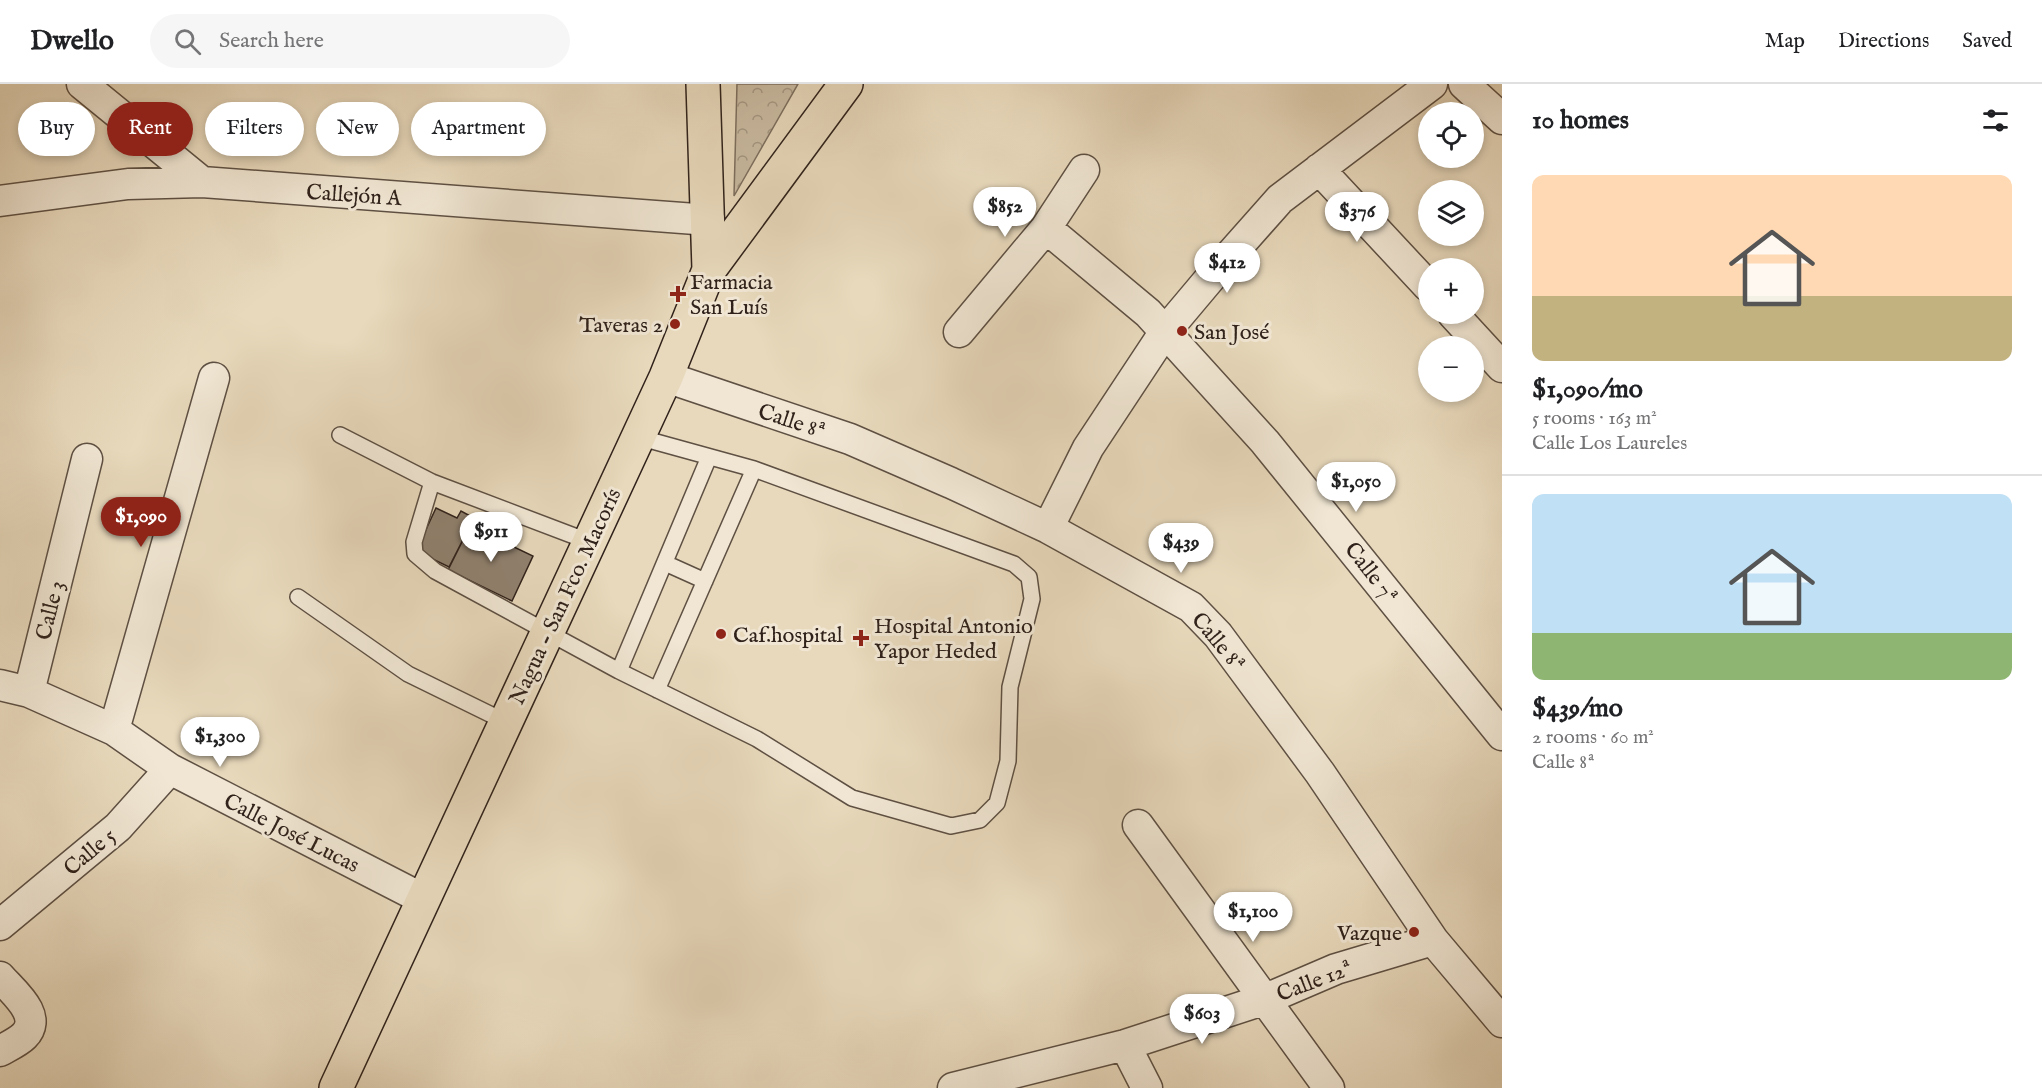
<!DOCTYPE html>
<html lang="en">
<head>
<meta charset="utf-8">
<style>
	body { margin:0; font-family:"IM FELL English",serif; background:#f6f6f6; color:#202124; height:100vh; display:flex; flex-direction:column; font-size:22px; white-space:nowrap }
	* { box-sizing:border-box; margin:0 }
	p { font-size:20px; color:#757577 }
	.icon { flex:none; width:33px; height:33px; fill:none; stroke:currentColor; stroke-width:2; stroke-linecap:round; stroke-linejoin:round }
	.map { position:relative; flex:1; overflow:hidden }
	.sheet { display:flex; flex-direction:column; background:#fff; width:540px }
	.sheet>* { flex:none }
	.banner { position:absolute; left:18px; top:18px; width:570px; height:54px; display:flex; gap:12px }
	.fabs { position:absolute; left:1418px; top:18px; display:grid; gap:12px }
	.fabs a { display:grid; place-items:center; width:66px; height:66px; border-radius:50%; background:#fff; box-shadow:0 3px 9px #0003; font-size:30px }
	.price { position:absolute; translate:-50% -51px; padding:0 14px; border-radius:21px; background:#fff; color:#222; font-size:20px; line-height:39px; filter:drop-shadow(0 2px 3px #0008) }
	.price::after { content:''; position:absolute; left:50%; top:36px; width:18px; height:14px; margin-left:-9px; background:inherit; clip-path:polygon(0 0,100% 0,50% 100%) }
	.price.current { background:#8f2418; color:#fff }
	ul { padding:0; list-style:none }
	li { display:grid; align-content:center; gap:12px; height:318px; padding:0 30px }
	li+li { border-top:2px solid #e0e0e0 }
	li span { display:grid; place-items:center; height:186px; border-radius:12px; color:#555 }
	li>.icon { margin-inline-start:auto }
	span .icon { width:108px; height:108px; fill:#fffc; stroke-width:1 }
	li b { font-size:26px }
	h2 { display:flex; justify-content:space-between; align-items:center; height:72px; padding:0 30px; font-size:26px }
	.pill { padding:0 21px; border-radius:27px; background:#fff; box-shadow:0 3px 9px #0003; font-size:21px; line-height:54px }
	.pill.current { background:#8f2418; color:#fff }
	header { display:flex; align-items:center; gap:36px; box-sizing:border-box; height:84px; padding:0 30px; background:#fff; border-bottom:2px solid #e0e0e0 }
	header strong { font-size:28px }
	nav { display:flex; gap:33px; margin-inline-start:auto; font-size:21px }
	.search { width:420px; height:54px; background:#f6f6f6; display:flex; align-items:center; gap:15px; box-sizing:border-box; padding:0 21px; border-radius:33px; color:#757577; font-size:22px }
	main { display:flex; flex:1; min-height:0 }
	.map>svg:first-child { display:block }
	.forest { fill:url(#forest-crowns); stroke:#7c6e5e; stroke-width:1.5 }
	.building { fill:#90816f; stroke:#30221b; stroke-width:1.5 }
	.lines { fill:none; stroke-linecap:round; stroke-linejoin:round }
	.service-casing { stroke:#5e5043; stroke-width:18 }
	.minor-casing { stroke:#5e5043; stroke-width:33 }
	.primary-casing { stroke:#30221b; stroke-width:36 }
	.service { stroke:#f0e6d3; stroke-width:15 }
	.minor { stroke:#f0e6d3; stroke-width:30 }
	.primary { stroke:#e8d9bc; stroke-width:33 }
	.poi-dot { fill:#8f2418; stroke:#f0e6d3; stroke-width:2 }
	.labels { text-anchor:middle; stroke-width:6; stroke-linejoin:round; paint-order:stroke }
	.street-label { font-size:22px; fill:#30221b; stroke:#f0e6d3 }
	.poi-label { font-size:22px; fill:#30221b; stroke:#f0e6d3; text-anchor:start }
</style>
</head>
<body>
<header>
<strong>Dwello</strong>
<div class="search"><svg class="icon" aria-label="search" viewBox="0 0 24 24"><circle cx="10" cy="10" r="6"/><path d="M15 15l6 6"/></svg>Search here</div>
<nav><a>Map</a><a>Directions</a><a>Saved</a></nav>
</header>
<main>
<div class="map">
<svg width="1502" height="1004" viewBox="0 0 1502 1004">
	<defs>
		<pattern id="forest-crowns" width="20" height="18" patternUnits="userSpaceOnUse" patternTransform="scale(1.5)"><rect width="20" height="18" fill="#c9baa1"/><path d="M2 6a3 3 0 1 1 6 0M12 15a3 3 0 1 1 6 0" fill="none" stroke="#a49782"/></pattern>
	</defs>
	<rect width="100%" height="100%" fill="#e8d9bc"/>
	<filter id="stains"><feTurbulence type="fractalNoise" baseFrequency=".00333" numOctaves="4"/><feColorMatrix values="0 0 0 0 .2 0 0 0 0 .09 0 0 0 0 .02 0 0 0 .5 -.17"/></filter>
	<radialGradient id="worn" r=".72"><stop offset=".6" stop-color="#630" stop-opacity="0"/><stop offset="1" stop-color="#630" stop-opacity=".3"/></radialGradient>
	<!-- forest -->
	<path class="forest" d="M737,0H798L734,112Z"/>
	<!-- building -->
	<path class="building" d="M436,424L457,434L461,427L474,434L449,483L416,467Z
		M470,442L533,472L512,517L448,486Z"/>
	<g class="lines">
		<!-- service casing -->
		<g class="service-casing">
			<path id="service" d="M340,351L432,398L590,458
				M432,398L414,458L415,470L435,487L619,587L757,655L852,714L951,742L980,736L997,719L1008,677L1010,603L1032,515L1029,493L1014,480L754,385L638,353
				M665,479L705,497
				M298,513L408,590L506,638
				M619,587L709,373
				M657,606L754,385"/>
		</g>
		<!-- minor casing -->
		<g class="minor-casing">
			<path id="minor" d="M82,0L202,98
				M1464,0L1502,35
				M1319,85L1428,202
				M0,117L128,100L202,98L709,136
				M1046,144L1148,229L1265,358L1502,651
				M1453,230L1502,283
				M959,248L1046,144L1084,86
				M666,293L850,355L951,399L1048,444L1191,523L1218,551L1320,689L1433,856L1502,938
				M1048,444L1088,364L1164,249L1217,186L1280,115L1432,0
				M0,601L29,608L114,646L170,685L423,815
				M29,608L87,375
				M114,646L214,294
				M1138,741L1329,1004
				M0,841L118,743L170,685
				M0,893C13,908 44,932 24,952C18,958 7,963 0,967
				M1125,961L1147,1004
				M953,1004L1125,961L1266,915L1336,885L1433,856"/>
		</g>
		<!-- primary casing -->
		<g class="primary-casing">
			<path id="primary" d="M709,186L846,0
				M336,1004L666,293L709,186L703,0"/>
		</g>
		<!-- service -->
		<use href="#service" class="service"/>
		<!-- minor -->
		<use href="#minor" class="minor"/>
		<!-- primary -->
		<use href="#primary" class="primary"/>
	</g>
	<!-- markers -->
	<g class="poi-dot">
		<path d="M675 201h6v6h6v6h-6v6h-6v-6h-6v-6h6z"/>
		<circle cx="675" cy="240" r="6"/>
		<circle cx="1182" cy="247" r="6"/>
		<circle cx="721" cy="550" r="6"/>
		<path d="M858 545h6v6h6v6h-6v6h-6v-6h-6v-6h6z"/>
		<circle cx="1414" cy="848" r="6"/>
	</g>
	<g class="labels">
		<!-- street labels -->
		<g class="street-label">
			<text transform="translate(354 110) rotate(4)" y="8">Callejón A</text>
			<text transform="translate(792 336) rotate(18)" y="8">Calle 8ª</text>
			<text transform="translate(1372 488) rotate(52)" y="8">Calle 7ª</text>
			<text transform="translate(564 512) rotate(-65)" y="8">Nagua - San Fco. Macorís</text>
			<text transform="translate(49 526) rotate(-76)" y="8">Calle 3</text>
			<text transform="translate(1219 557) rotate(50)" y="8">Calle 8ª</text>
			<text transform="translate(292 748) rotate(27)" y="8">Calle José Lucas</text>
			<text transform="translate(89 767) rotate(-40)" y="8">Calle 5</text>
			<text transform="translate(1314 896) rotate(-21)" y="8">Calle 12ª</text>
		</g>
		<!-- poi labels -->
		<g class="poi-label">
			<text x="690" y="205">Farmacia<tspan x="690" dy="25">San Luís</tspan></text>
			<text x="663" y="248" text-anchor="end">Taveras 2</text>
			<text x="1194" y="255">San José</text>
			<text x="874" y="549">Hospital Antonio<tspan x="874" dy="25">Yapor Heded</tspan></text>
			<text x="733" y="558">Caf.hospital</text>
			<text x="1402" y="856" text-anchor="end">Vazque</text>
		</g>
	</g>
	<rect width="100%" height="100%" filter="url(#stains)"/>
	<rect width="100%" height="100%" fill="url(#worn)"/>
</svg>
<div class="fabs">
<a><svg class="icon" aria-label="locate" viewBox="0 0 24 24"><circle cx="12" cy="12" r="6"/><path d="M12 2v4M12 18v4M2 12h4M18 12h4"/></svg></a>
<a><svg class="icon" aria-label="layers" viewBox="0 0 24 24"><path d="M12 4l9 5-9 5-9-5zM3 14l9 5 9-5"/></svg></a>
<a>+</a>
<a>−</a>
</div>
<b class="price" style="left:1005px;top:154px">$852</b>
<b class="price" style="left:1357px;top:159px">$376</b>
<b class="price" style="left:1227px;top:210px">$412</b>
<b class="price" style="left:1356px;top:429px">$1,050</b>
<b class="price current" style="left:141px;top:464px">$1,090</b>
<b class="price" style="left:491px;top:479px">$911</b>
<b class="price" style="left:1181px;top:490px">$439</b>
<b class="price" style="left:220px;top:684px">$1,300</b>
<b class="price" style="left:1253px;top:859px">$1,100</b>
<b class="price" style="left:1202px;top:961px">$603</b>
<div class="banner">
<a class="pill">Buy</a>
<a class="pill current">Rent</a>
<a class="pill">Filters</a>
<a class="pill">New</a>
<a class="pill">Apartment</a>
</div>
</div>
<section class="sheet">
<h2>10 homes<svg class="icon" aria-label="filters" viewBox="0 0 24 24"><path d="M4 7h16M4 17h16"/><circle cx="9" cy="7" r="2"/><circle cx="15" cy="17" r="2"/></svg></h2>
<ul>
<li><span style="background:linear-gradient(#ffd9b3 65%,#c2b280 0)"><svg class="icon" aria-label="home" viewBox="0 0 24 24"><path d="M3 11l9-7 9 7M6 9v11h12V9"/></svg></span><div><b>$1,090/mo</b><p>5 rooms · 163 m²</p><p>Calle Los Laureles</p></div></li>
<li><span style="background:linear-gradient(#bfe0f5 75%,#8fb573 0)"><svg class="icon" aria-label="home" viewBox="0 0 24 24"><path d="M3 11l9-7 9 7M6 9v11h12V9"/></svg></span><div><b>$439/mo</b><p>2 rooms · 60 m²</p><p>Calle 8ª</p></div></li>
</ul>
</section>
</main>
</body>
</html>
